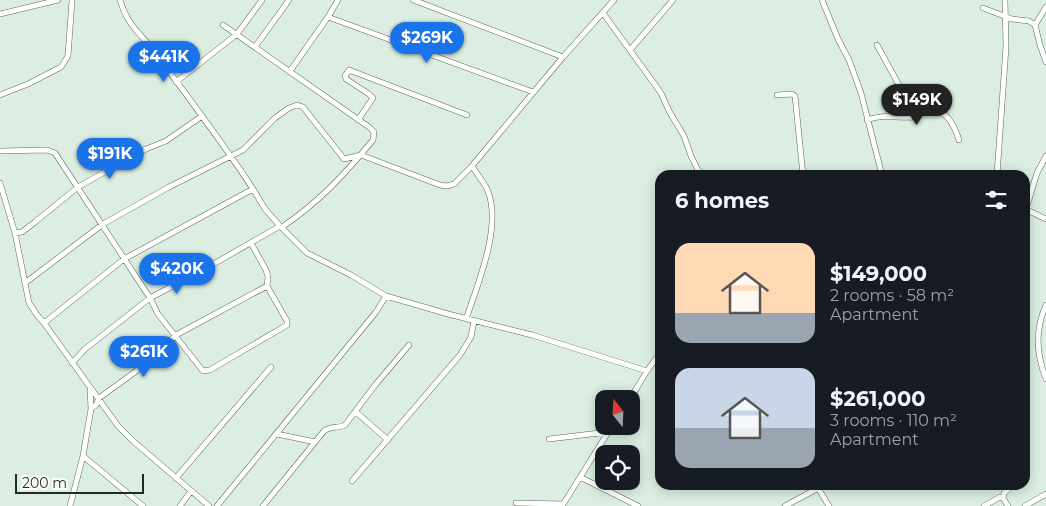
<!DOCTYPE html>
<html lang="en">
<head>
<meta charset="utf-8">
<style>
	body { margin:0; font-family:Montserrat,sans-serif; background:#242831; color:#f1f3f6; height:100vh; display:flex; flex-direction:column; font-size:19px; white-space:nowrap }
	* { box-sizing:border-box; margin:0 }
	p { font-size:16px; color:#9ea1a6 }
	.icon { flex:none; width:28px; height:28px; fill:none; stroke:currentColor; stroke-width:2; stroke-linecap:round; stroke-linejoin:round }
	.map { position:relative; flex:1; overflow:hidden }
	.details { position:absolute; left:655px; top:170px; width:375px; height:320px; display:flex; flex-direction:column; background:#171b24; border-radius:15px; box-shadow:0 2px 12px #0003 }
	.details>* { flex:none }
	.needle { width:32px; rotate:342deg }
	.fabs { position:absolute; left:595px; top:390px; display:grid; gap:10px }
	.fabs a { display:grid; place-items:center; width:45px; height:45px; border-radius:10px; background:#171b24; box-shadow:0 2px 12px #0003; font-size:25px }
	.scale { position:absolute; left:15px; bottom:12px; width:129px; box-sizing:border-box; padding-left:5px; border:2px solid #232a25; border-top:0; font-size:14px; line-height:18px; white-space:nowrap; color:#232a25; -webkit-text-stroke:4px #fff; paint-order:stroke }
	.price { position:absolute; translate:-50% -42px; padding:0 11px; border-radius:18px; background:#1a73e8; color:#fff; font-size:16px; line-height:32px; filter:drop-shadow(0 1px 2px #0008) }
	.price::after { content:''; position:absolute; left:50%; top:30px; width:15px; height:11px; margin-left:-8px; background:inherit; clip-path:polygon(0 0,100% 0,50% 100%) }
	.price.active { background:#222; color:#fff }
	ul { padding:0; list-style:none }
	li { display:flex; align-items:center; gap:15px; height:125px; padding:0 20px }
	li span { display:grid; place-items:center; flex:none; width:140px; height:100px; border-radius:15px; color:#555 }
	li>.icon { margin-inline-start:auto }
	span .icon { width:60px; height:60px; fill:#fffc; stroke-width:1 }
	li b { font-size:21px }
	h2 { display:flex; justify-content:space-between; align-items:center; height:60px; padding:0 20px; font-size:21px }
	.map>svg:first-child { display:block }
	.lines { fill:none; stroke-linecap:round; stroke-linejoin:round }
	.minor-casing { stroke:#58685d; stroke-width:6 }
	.minor { stroke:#fff; stroke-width:5 }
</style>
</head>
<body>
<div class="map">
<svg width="1046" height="506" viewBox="0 0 1046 506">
	<rect width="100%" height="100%" fill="#dbeee1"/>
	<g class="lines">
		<!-- minor casing -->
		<g class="minor-casing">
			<path id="minor" d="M120,0C128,27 141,33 156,54C189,98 223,143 253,189
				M413,0L563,57
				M822,0L838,39L849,60L861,93L882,175
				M1046,7L1035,25L1040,45L1046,62
				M983,8L1012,19L1029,21L1035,25
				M603,13L661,93L669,111L684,136L691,156L698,170L703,175
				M0,14L58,0
				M328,17L533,92
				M223,25L369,127L374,132L373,140C345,174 318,203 282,227
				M877,45L916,116
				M255,47L289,0
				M630,50L673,0
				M290,71L328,17L338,0
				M176,82L237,34L262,0
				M0,95L28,84L61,67L68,56L72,0
				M777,95L792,94L795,96L803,175
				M358,120L373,98L369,94L346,79L345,76L349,70L467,115
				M867,120C886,113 896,119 914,117C918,116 920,113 924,112C944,104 954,124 959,140
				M0,151L47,150L55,153L150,298L158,314L203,371L210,370L287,325V321L267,286L268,277L266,270L251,243
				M997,175L1006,47L1005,0
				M0,183L15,233L29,303L37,315L44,323L118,426L133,441L209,506
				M1025,209L1046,219
				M1026,209L1037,173L1046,156
				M15,233L22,232L35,222L78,187L146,149L166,141L202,116
				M25,283L103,224L169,187L243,150L275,118L289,108L297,105L303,107L344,159L361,155L440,185L447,186L454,184L472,166L563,57L614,0
				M1046,305C1035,330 1036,353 1046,379
				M466,319C478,284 503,224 487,189C483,181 477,174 472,166
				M44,323L124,259L253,189L265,209L280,226L307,253L351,275L386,296L448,314L532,335L647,371
				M72,363L85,349L150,298L203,270L280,226
				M90,389L91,409
				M630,399L647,371L660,353
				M356,412L388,440
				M277,434L315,442
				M549,439L608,432
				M83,456L143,506
				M580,477L638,506
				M176,478L271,367
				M352,481L460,355L471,337L474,321
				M818,488L829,506
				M516,503L563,504
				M70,506L83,456L91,409L96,405L99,398L135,372L176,335L267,286
				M180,506L191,491
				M217,506L376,312L386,296
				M263,506L324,431C331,425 338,429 345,425L376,384L409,345
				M562,506L612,426
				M785,506L824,485
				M984,506L1000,497L1003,498
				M1008,506L1003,498L1004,493L1011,487
				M1025,506L1046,494"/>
		</g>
		<!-- minor -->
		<use href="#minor" class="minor"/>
	</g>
</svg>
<div class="fabs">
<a><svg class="needle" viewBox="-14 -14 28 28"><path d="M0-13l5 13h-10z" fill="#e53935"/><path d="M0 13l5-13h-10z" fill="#9ea1a6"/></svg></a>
<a><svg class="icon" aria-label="locate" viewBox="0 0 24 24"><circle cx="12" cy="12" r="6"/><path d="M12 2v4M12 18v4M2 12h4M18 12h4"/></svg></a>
</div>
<div class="scale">200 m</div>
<b class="price" style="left:427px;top:64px">$269K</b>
<b class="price" style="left:164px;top:83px">$441K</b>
<b class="price active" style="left:917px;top:126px">$149K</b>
<b class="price" style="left:110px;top:180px">$191K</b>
<b class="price" style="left:177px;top:295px">$420K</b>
<b class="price" style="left:144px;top:378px">$261K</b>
<section class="details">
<h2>6 homes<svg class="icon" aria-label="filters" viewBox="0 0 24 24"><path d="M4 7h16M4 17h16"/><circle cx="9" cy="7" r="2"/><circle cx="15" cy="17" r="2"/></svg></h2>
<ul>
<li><span style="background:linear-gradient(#ffd9b3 70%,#9aa5b1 0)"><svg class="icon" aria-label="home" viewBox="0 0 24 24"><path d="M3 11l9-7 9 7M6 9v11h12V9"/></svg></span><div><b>$149,000</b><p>2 rooms · 58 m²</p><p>Apartment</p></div></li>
<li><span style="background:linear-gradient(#c9d6e8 60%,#9aa5b1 0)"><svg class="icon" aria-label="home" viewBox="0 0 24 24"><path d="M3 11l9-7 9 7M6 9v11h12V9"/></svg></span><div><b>$261,000</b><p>3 rooms · 110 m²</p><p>Apartment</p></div></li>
</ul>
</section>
</div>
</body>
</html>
